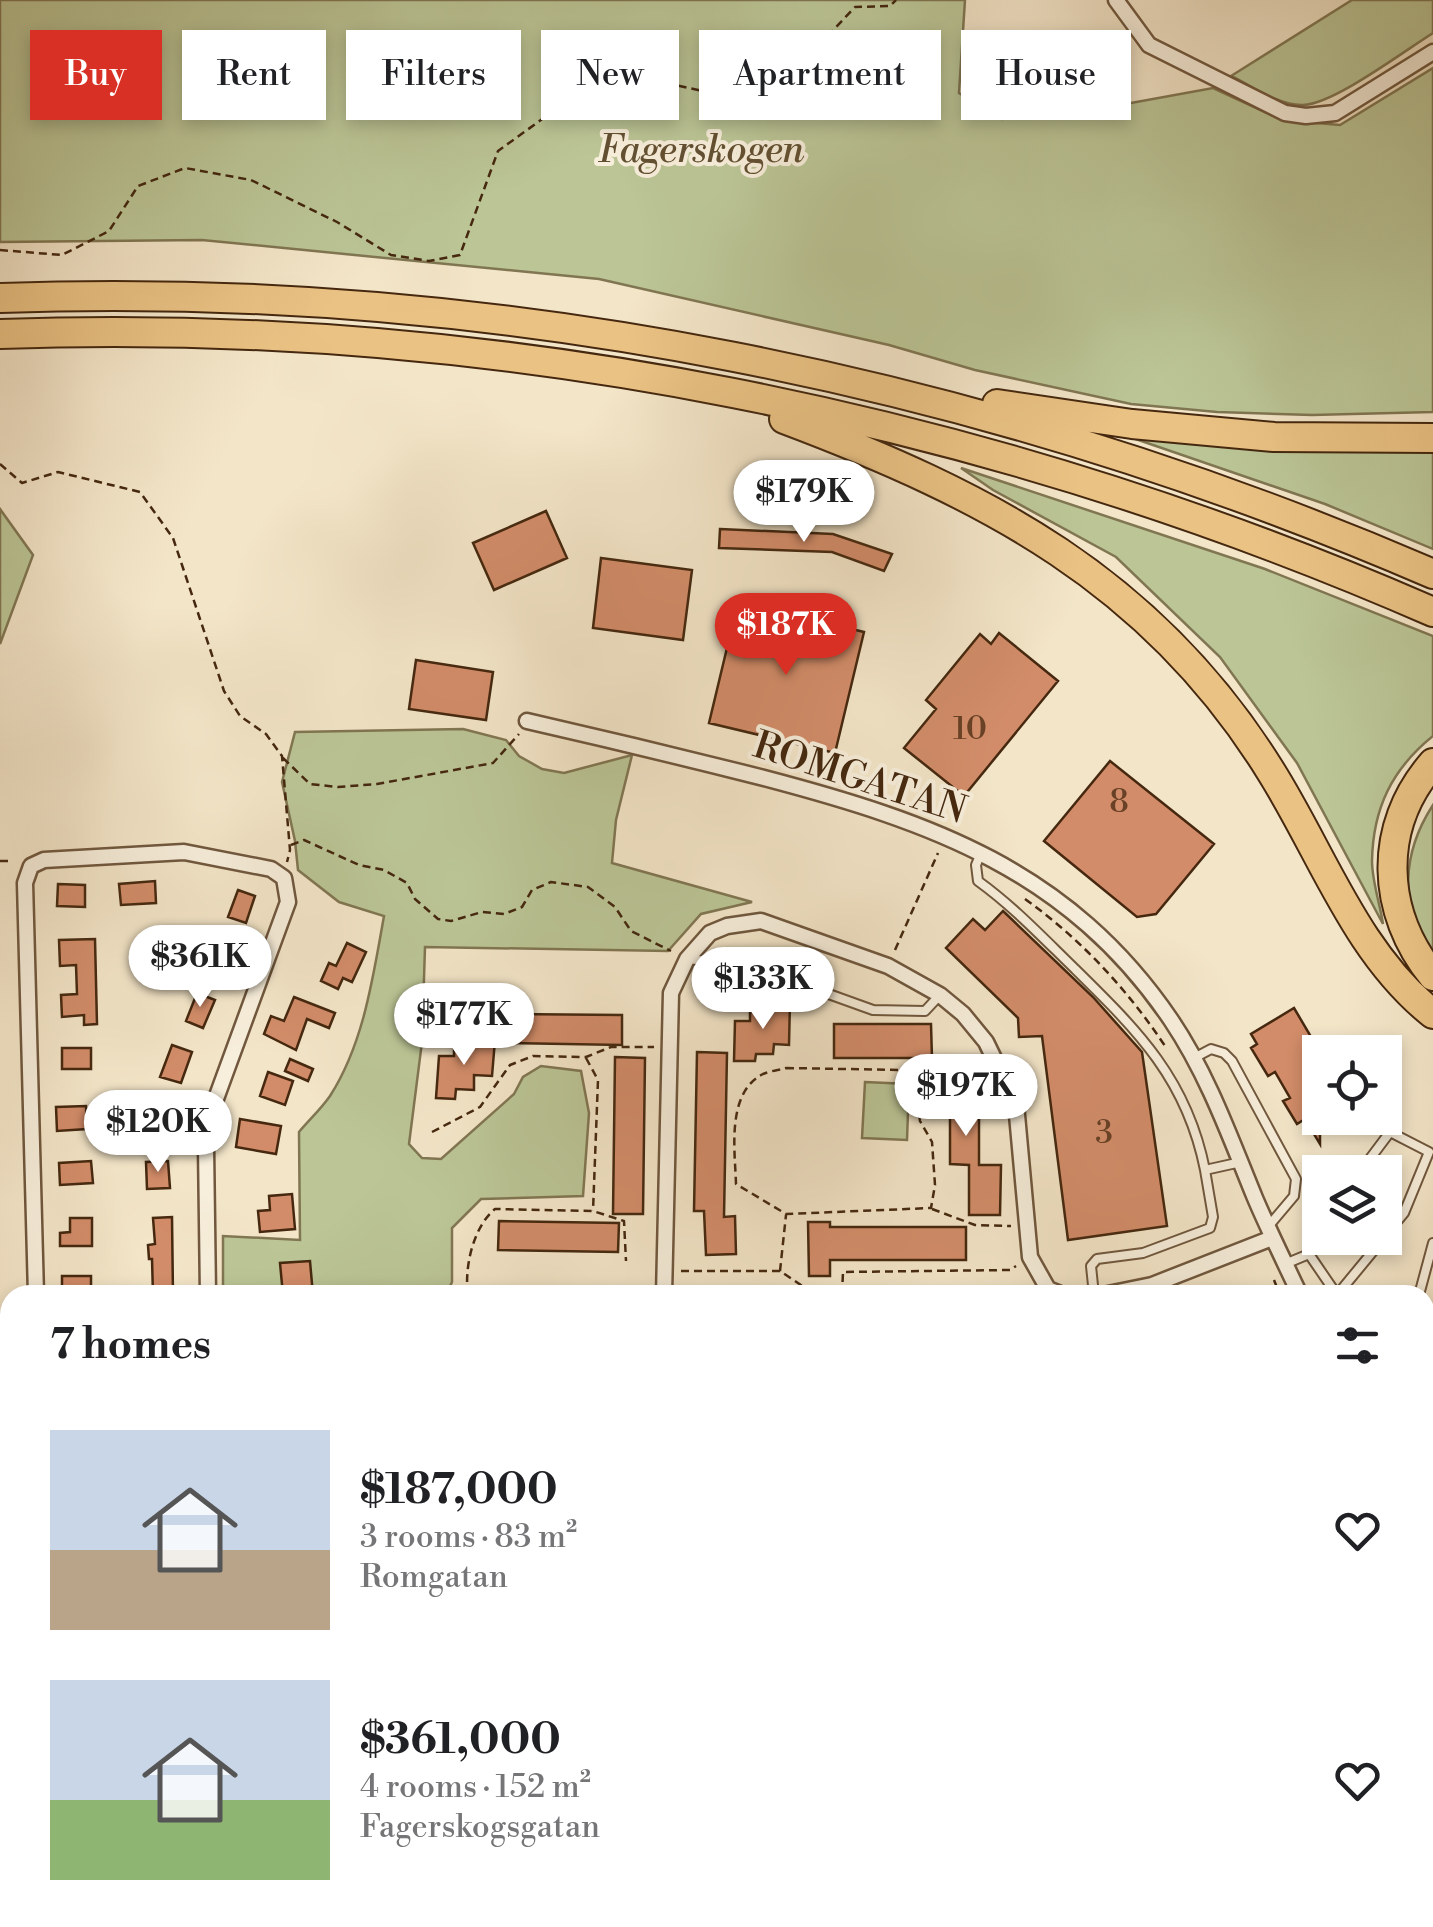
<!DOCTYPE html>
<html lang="en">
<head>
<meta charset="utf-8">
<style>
	body { margin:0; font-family:"Libre Bodoni",serif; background:#f6f6f6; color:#202124; height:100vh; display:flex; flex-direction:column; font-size:38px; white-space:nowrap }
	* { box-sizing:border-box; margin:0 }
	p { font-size:32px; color:#757577 }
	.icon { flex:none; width:55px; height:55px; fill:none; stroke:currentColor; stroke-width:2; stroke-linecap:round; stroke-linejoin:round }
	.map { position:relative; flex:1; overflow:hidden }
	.side { position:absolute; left:0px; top:1285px; width:1435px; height:642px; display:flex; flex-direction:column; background:#fff; border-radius:30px 30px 0 0; box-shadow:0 5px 15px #0003 }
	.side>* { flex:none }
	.hud { position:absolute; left:30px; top:30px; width:1375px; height:90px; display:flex; gap:20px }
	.fabs { position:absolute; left:1302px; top:1035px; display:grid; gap:20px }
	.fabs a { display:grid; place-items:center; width:100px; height:100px; border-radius:0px; background:#fff; box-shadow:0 5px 15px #0003; font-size:50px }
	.price { position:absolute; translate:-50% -85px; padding:0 22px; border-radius:35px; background:#fff; color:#222; font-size:32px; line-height:65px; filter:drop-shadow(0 2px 5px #0008) }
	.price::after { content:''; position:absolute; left:50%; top:60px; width:30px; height:22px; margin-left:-15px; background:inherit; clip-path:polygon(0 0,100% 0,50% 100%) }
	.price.selected { background:#d93025; color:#fff }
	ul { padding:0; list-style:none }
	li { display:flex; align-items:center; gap:30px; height:250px; padding:0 50px }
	li span { display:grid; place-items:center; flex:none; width:280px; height:200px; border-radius:0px; color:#555 }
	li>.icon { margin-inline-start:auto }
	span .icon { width:120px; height:120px; fill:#fffc; stroke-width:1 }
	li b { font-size:42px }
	h2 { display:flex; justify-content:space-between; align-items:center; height:120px; padding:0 50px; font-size:42px }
	.chip { padding:0 35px; border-radius:0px; background:#fff; box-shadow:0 5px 15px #0003; font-size:35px; line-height:90px }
	.chip.selected { background:#d93025; color:#fff }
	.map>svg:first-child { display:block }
	.green { fill:#bbc596; stroke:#807652; stroke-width:2.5 }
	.building { fill:#d28c69; stroke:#45280f; stroke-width:2.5 }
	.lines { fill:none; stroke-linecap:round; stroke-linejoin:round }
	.lane-casing { stroke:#70573d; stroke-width:12 }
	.street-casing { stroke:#70573d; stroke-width:19 }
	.highway-casing { stroke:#45280f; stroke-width:32 }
	.path { stroke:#45280f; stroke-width:2.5; stroke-dasharray:8 5; stroke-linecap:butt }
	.lane { stroke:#f7eedb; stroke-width:8 }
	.street { stroke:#f7eedb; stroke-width:14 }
	.highway { stroke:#eac284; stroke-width:28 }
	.labels { text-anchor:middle; stroke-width:8; stroke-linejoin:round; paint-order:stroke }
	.number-label { font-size:32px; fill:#684126 }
	.park-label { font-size:38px; font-style:italic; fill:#624f31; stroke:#f7eedb }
	.street-label { font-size:38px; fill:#45280f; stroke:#f7eedb }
</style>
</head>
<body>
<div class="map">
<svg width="1433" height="1927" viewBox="0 0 1433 1927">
	<rect width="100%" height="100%" fill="#f3e5c8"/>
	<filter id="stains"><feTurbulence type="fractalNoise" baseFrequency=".002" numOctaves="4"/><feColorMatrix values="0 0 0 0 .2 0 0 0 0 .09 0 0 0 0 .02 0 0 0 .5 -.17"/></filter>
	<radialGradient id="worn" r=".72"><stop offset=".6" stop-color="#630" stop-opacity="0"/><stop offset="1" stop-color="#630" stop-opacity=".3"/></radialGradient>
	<!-- green -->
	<path class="green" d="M0,0H965L959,93L1002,119L1098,109L1213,88L1282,120L1340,125L1433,68V412L1312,415L1217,412L1131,404L975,370L889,345L599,279L202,240L0,242Z
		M1352,0H1433V33C1404,51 1334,104 1303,105C1279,106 1252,86 1231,76Z
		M1121,434C1228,448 1325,452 1433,451V549L1325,504Z
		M961,468L1265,569L1433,636V736C1392,769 1373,808 1372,861C1372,881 1380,904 1383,924L1297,763L1220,657L1116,557L993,490Z
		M0,509L33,555L0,644Z
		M463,729L506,740L519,756L542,769L564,773L632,755L616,820L612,863L752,902L701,914L668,951L425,947L422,1042L409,1144L422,1158L441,1159L514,1094L523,1077L541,1066L581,1071L589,1113L583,1196L481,1199L452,1228V1282L446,1295H223V1236L300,1240L299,1132C309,1120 321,1109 330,1096C364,1043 373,977 384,916L339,902L298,870L295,841L282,782L295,732Z
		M1433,805V952C1397,908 1403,851 1433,805Z
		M865,1082L909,1084L907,1140L862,1138Z"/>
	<!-- building -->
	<path class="building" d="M1029,34L1063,36L1061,60L1028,58Z
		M546,511L567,558L494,590L473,543Z
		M720,529L833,534L892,554L884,571L832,552L719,548Z
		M601,558L692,570L683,640L593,628Z
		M738,602L864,632L835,753L709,723Z
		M999,633L1058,681L964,796L904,748L936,709L926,700L980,634L991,644Z
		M416,660L493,672L486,720L409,709Z
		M1110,761L1214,844L1156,914L1137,917L1044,841Z
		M155,881L156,903L121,905L119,884Z
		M58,884L85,885V907L57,906Z
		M238,890L255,896L246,923L228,917Z
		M1003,911L1093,997L1142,1052L1167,1226L1068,1240L1042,1036L1019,1037L1018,1018L946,948L973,919L985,930Z
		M95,939L97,1024L84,1025V1015L62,1017L61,995L77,994L76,965L60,966L59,940Z
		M347,943L366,952L352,982L343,978L338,989L321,981L329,963L336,966Z
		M215,946L233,953L226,973L207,966Z
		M197,993L215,1000L203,1028L186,1021Z
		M294,997L335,1013L329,1028L307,1019L296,1050L264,1034L271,1016L284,1021Z
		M768,1001H790L789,1045L774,1044L773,1054H756L755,1061H734L735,1021H750V1012L768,1013Z
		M1294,1008L1320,1052V1118H1346L1320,1133V1144L1305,1119L1297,1124L1283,1101L1290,1098L1275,1072L1268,1076L1251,1048L1257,1044L1251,1034Z
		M504,1014L622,1015V1045L504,1043Z
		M834,1024H931L932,1058H834Z
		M474,1038L495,1040L492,1076L474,1075V1090L456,1089L455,1099L436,1098L439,1056H454V1046L474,1048Z
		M172,1045L192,1052L181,1083L160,1077Z
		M62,1048H91V1069H62Z
		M697,1052L727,1053L724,1217L735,1216L736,1254L706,1255L704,1211H694Z
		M615,1057L645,1058L643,1214H613Z
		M290,1059L313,1069L308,1081L285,1071Z
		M932,1065L965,1066L964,1115H979V1165H1001L1000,1215H969V1165L950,1164V1114H931Z
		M268,1072L293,1081L285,1105L260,1096Z
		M166,1105L167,1135H145L144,1106Z
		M86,1106L87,1129L57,1131L56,1107Z
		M240,1119L281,1126L276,1154L236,1147Z
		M91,1161L93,1183L60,1185L59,1163Z
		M168,1161L170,1188L147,1189L146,1162Z
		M292,1194L295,1229L260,1232L258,1211L270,1210L269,1196Z
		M172,1217L173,1295H153L152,1259H149L148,1245L155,1244L153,1218Z
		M70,1218H92V1246H60V1233L70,1232Z
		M499,1221L619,1223L618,1252L498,1250Z
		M808,1222H830V1227H966V1260H830V1276H809Z
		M310,1261L313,1295H283L280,1263Z
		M62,1276H91V1295H62Z"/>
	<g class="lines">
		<!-- lane casing -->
		<g class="lane-casing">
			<path id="lane" d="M981,853L976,865L978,881C1014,907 1043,938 1075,969C1138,1031 1187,1079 1205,1170
				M687,959L767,967
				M823,992L873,1010L925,1011L939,996
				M1194,1058L1211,1049L1224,1053L1232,1061L1296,1179L1294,1196L1267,1228
				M1360,1172L1390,1132L1429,1152L1404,1213L1385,1236
				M1309,1254V1242L1320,1227
				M1285,1264L1309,1254L1337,1295
				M1094,1295L1091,1266L1097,1259L1143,1253L1210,1228L1213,1217L1205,1170L1241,1162
				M1337,1295L1384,1238
				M1419,1295L1433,1243
				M1425,1331L1433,1329
				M1425,1450L1433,1453
				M1425,1620L1433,1622
				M1414,1918L1421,1927"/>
		</g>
		<!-- street casing -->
		<g class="street-casing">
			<path id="street" d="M1116,0L1149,45L1285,113L1306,116L1335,113L1433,52
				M527,721C606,739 685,758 764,778C931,822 1069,870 1171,1020C1208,1075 1230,1137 1255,1198C1269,1231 1285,1263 1300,1295
				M36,1295L25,883L31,866L44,860L184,852L271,869L284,878L288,902L210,1115L206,1147L208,1295
				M664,1295L671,993L687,959L710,933L727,926L761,921L888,966L940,995L963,1014L986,1042L1016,1104L1030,1257L1048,1289L1063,1295
				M1103,1295L1152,1285L1272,1238
				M1425,1413L1433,1414
				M0,1502L10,1485
				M10,1866V1883
				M31,1918L48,1927
				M756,1918L757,1927
				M330,1927L333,1918
				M510,1927L515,1918
				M1040,1927L1042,1918"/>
		</g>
		<!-- highway casing -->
		<g class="highway-casing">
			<path id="highway" d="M0,298C489,280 985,380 1433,574
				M0,334C489,316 985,416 1433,612
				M997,404L1132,424L1274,437L1433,438
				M784,419C986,495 1152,580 1270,770C1322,852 1355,952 1433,1014
				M1433,763C1377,827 1381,912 1433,976"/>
		</g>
		<!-- path -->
		<path class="path" d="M0,250L62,255L109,231L138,186L185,168L251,180L337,222L391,255L429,261L460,255L498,151L603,75L640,77L711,93L789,77L855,7L890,6L896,0
			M0,464L22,483L58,472L140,492L173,538L224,691L240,716L266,734L282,756L290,850L287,862
			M283,758L310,784L338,787L377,784L493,763L519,734
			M291,845L304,840L359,865L384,870L407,883L415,899L438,919L451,921L482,912L504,914L522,907L532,890L551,882L588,887L615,907L631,931L671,951
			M0,861H13
			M1025,899C1082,940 1128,990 1167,1049
			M895,950L938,853
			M586,1058L598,1080L593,1211
			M786,1068L903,1070L914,1077L920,1121L932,1142L935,1185L931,1208L786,1214L736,1184C735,1150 726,1093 763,1074C770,1071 779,1070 786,1068Z
			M432,1132L480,1107L510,1065L533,1056L586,1057L611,1047H654
			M932,1209L975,1225L1011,1226
			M681,1271H780L807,1289V1295
			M780,1271L786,1215
			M1274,1280L1280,1295
			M468,1295C464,1268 473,1227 495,1209L593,1211L624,1221L626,1261
			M842,1295L843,1272L1010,1270L1016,1266
			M1425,1431L1433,1434
			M1425,1668L1433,1670
			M932,1918L934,1927
			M838,1927L839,1918"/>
		<!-- lane -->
		<use href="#lane" class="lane"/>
		<!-- street -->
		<use href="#street" class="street"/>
		<!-- highway -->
		<use href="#highway" class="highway"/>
	</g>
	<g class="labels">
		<!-- number labels -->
		<g class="number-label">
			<text x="970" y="739">10</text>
			<text x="1119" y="812">8</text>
			<text x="1104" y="1143">3</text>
		</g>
		<!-- park labels -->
		<g class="park-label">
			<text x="701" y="162">Fagerskogen</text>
		</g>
		<!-- street labels -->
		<g class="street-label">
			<text transform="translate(860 777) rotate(18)" y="13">ROMGATAN</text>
		</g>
	</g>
	<rect width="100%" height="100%" filter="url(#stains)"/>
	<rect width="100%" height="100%" fill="url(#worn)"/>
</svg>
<div class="fabs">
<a><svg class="icon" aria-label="locate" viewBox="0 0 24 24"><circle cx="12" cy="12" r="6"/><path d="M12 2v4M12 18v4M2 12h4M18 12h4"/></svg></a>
<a><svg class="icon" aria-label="layers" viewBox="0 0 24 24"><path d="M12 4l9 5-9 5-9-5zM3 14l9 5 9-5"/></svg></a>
</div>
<b class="price" style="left:804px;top:545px">$179K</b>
<b class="price selected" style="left:786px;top:678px">$187K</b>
<b class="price" style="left:200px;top:1010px">$361K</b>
<b class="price" style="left:763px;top:1032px">$133K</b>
<b class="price" style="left:464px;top:1068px">$177K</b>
<b class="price" style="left:966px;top:1139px">$197K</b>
<b class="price" style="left:158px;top:1175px">$120K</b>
<div class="hud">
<a class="chip selected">Buy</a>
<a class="chip">Rent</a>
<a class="chip">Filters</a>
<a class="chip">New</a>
<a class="chip">Apartment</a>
<a class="chip">House</a>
</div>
<section class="side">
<h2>7 homes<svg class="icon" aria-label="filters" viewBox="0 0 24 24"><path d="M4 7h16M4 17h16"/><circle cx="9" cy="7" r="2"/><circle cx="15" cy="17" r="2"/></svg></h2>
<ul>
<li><span style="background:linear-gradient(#c9d6e8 60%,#b9a48a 0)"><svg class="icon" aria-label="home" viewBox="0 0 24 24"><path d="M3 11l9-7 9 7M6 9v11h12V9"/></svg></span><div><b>$187,000</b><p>3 rooms · 83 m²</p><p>Romgatan</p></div><svg class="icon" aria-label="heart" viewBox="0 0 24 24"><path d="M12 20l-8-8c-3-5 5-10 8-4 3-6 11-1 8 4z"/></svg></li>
<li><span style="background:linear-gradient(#c9d6e8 60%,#8fb573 0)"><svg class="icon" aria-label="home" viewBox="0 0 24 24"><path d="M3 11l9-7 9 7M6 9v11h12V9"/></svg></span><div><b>$361,000</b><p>4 rooms · 152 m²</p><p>Fagerskogsgatan</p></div><svg class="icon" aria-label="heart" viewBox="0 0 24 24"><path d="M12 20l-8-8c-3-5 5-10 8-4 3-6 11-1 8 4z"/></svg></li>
</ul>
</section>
</div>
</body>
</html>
